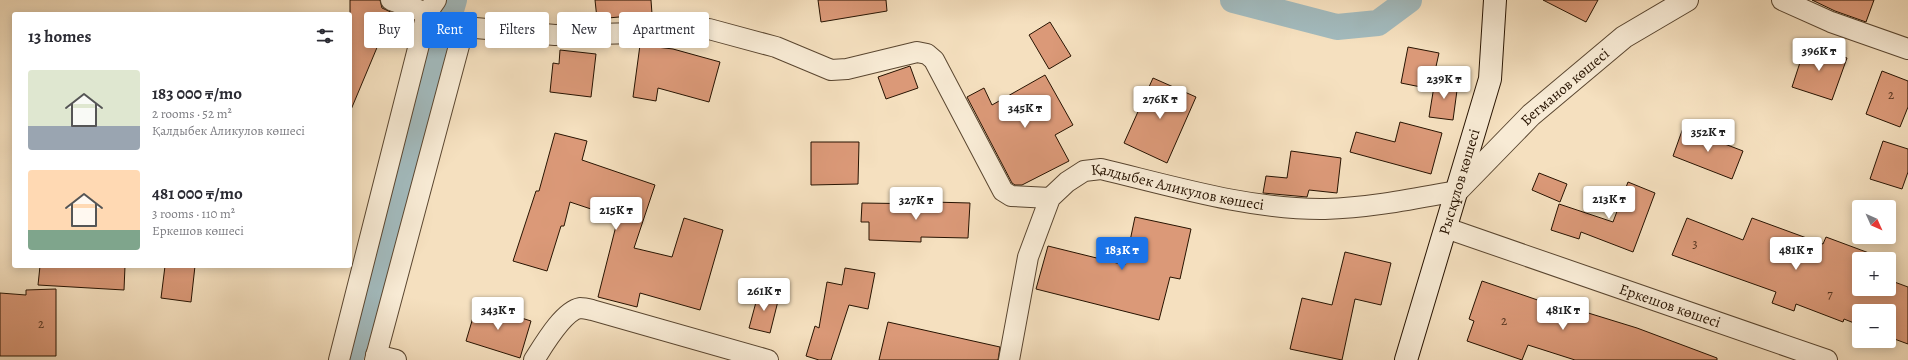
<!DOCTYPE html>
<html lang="en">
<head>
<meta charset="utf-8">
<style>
	body { margin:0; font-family:Alegreya,serif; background:#f7f7f7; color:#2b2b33; height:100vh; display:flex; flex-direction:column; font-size:15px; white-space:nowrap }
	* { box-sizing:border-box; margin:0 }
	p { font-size:13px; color:#7c7c81 }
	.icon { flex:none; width:22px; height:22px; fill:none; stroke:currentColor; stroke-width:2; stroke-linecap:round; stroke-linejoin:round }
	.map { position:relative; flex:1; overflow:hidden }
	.drawer { position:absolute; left:12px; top:12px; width:340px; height:256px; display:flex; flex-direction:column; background:#fff; border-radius:4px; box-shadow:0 2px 10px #0003 }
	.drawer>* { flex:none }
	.top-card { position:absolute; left:364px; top:12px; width:380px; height:36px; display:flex; gap:8px }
	.needle { width:26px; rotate:135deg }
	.fabs { position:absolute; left:1852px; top:200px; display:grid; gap:8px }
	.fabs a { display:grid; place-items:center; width:44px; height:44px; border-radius:4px; background:#fff; box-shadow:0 2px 10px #0003; font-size:20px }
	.price { position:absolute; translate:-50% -34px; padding:0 9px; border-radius:4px; background:#fff; color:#222; font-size:13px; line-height:26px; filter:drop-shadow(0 1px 2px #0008) }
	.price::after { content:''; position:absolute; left:50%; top:24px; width:12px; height:9px; margin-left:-6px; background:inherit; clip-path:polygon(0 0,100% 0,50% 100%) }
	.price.current { background:#1a73e8; color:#fff }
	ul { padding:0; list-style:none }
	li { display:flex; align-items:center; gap:12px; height:100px; padding:0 16px }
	li span { display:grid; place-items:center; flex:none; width:112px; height:80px; border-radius:4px; color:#555 }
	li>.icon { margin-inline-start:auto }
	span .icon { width:48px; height:48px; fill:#fffc; stroke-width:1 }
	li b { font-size:17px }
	h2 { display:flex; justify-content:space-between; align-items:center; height:48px; padding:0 16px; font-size:17px }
	.chip { padding:0 14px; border-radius:4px; background:#fff; box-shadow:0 2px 10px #0003; font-size:14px; line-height:36px }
	.chip.current { background:#1a73e8; color:#fff }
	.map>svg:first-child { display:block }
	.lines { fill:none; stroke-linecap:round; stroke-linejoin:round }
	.canal { stroke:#a2babd; stroke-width:26 }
	.building { fill:#db9978; stroke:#271301 }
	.minor-casing { stroke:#5a4630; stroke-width:22 }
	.tertiary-casing { stroke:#5a4630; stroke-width:24 }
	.secondary-casing { stroke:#271301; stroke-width:24 }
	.minor { stroke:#f8ebd5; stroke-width:20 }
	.tertiary { stroke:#f8ebd5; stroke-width:22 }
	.secondary { stroke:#f8ebd5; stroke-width:22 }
	.labels { text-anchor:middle; stroke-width:3; stroke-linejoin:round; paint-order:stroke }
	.number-label { font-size:13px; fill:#54341f }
	.street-label { font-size:15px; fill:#271301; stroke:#f8ebd5 }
</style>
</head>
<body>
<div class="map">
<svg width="1908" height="360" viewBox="0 0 1908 360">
	<rect width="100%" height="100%" fill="#f5e0bf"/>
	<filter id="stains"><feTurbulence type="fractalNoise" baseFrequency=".005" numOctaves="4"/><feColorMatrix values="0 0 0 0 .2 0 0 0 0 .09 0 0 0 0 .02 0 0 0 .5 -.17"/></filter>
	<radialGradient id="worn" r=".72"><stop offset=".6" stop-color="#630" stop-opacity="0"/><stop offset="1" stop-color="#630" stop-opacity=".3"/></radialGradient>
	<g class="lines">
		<!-- canal -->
		<path class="canal" d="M1233,0L1337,27L1378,23L1409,0
			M350,360L454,0"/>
	</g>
	<!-- building -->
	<path class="building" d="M350,0H380L382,8L395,14L392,17L408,24L399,46L381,38L350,112Z
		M595,0H651L652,14L597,19Z
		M818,0H886L887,11L821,22Z
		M1543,0H1598L1586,22Z
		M1812,0H1874L1866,22L1835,11Z
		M1050,22L1071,56L1049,69L1029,35Z
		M1806,44L1847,58L1832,100L1792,87Z
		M640,45L673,49L720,62L709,102L658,88L656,101L633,97Z
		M1408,47L1439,53L1431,89L1401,83Z
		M560,50L596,54L591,97L550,92L553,63L559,64Z
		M910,66L918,88L886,99L878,77Z
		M1882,71L1908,81V107L1900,127L1866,114Z
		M1045,75L1073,125L1055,135L1069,161L1022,185H1015L1012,183L967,97L984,88L992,105Z
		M1153,78L1196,97L1167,163L1124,143Z
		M1435,80L1458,83L1453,120L1429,117Z
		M1400,122L1442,133L1431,174L1350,152L1356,132L1395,142Z
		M1683,128L1743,151L1732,179L1673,156Z
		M555,133L587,141L582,160L655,185L634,248L672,257L684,218L723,230L700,310L640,293L637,307L598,297L618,218L570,202L564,226H561L547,271L513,261L536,191H539Z
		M1883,141L1908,149V172L1902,189L1870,179Z
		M811,142H859L858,184L811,185Z
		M1291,151L1341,158L1337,193L1309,190L1307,197L1263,193L1266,176L1287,178Z
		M1539,173L1567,184L1560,202L1532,190Z
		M1628,182L1655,193L1633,252L1581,232L1579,239L1551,230L1559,204L1613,222Z
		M932,202L970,203L968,238L921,237V242L869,240V222H861L862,203L932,204Z
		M1135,217L1191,229L1180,279L1170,277L1159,320L1036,289L1048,246L1125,265Z
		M1687,218L1743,240L1752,218L1823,244L1826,237L1869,253L1866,259H1859V289H1889V280L1908,287V344L1889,337V311H1859V325L1844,319L1843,322L1796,304L1794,311L1772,303L1776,292L1672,255Z
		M1345,252L1391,263L1381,305L1355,299L1342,360L1290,349L1302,298L1332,305Z
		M40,266H125L124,290L38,285Z
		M165,266H195L191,302L161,298Z
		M845,268L875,273L868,309L849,305L831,360H819L806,356L815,326L819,328L827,282L842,285Z
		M1482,281L1558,307L1559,304L1637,328L1717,358V360H1575L1528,345L1522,360L1467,341L1474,321L1469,319Z
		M56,289V356H0V293L26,295V290Z
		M759,291L779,297L770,333L749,328Z
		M477,304L531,321L520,358L466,341Z
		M888,322L1000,347L998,360H879Z"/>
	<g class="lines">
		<!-- minor casing -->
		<g class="minor-casing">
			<g id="minor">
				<path d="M391,0L427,13"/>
				<path d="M1782,0L1831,22L1908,49"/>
				<path id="s1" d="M1446,228L1827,360"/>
				<path d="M376,355L396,360"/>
				<path d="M339,360L427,13L436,0"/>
				<path d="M375,360L464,27L555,35L678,32L709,29L776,47L831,70L847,69L917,52L927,54L934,60L1003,191L1011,196L1050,198"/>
				<path d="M534,360C543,346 563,311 580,308C584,308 588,309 592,310L768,360"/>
				<path id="s2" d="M1009,360L1028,257L1050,198L1067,182L1084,171L1101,169C1172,186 1251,210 1325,209C1369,208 1413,199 1457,191"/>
			</g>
		</g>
		<!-- tertiary casing -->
		<g class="tertiary-casing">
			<g id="tertiary">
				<path id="s3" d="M1457,191L1531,115L1624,37L1687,0"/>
			</g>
		</g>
		<!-- secondary casing -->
		<g class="secondary-casing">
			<g id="secondary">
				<path id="s4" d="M1406,360L1490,79L1495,0"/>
			</g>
		</g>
		<!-- minor -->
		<use href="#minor" class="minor"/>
		<!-- tertiary -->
		<use href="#tertiary" class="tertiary"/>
		<!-- secondary -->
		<use href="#secondary" class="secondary"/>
	</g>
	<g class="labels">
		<!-- number labels -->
		<g class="number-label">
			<text x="1891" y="99">2</text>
			<text x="1695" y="248">3</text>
			<text x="1830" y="298">7</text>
			<text x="1504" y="325">2</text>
			<text x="41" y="328">2</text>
		</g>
		<!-- street labels -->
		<g class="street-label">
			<text dy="5" stroke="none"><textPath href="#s3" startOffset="150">Бегманов көшесі</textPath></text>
			<text dy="5" stroke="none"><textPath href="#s4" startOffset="186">Рысқұлов көшесі</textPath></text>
			<text dy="5" stroke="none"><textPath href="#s2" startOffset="307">Қалдыбек Аликулов көшесі</textPath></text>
			<text dy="5" stroke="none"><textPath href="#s1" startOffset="237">Еркешов көшесі</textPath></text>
		</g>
	</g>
	<rect width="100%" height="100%" filter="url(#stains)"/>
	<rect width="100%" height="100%" fill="url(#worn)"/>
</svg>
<div class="fabs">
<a><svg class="needle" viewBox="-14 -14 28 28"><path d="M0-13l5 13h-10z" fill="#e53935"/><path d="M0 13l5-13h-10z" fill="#7c7c81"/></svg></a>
<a>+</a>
<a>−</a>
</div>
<b class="price" style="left:1819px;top:72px">396K ₸</b>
<b class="price" style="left:1444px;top:100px">239K ₸</b>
<b class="price" style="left:1160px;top:120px">276K ₸</b>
<b class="price" style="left:1025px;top:129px">345K ₸</b>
<b class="price" style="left:1708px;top:153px">352K ₸</b>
<b class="price" style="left:1609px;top:220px">213K ₸</b>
<b class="price" style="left:916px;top:221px">327K ₸</b>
<b class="price" style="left:616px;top:231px">215K ₸</b>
<b class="price current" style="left:1122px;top:271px">183K ₸</b>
<b class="price" style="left:1796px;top:271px">481K ₸</b>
<b class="price" style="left:764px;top:312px">261K ₸</b>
<b class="price" style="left:498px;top:331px">343K ₸</b>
<b class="price" style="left:1563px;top:331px">481K ₸</b>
<div class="top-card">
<a class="chip">Buy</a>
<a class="chip current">Rent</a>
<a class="chip">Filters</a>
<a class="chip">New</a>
<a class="chip">Apartment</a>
</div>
<section class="drawer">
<h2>13 homes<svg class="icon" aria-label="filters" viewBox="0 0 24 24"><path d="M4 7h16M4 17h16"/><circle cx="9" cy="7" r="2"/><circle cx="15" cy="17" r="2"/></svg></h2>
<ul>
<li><span style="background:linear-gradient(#dfe7d0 70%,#9aa5b1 0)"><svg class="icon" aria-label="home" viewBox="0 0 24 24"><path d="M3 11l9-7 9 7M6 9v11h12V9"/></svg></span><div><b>183 000 ₸/mo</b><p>2 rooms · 52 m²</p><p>Қалдыбек Аликулов көшесі</p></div></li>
<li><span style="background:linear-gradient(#ffd9b3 75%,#7fa58c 0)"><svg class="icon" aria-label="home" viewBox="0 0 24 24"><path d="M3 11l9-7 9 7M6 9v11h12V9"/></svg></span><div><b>481 000 ₸/mo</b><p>3 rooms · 110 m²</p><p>Еркешов көшесі</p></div></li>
</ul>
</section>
</div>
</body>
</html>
